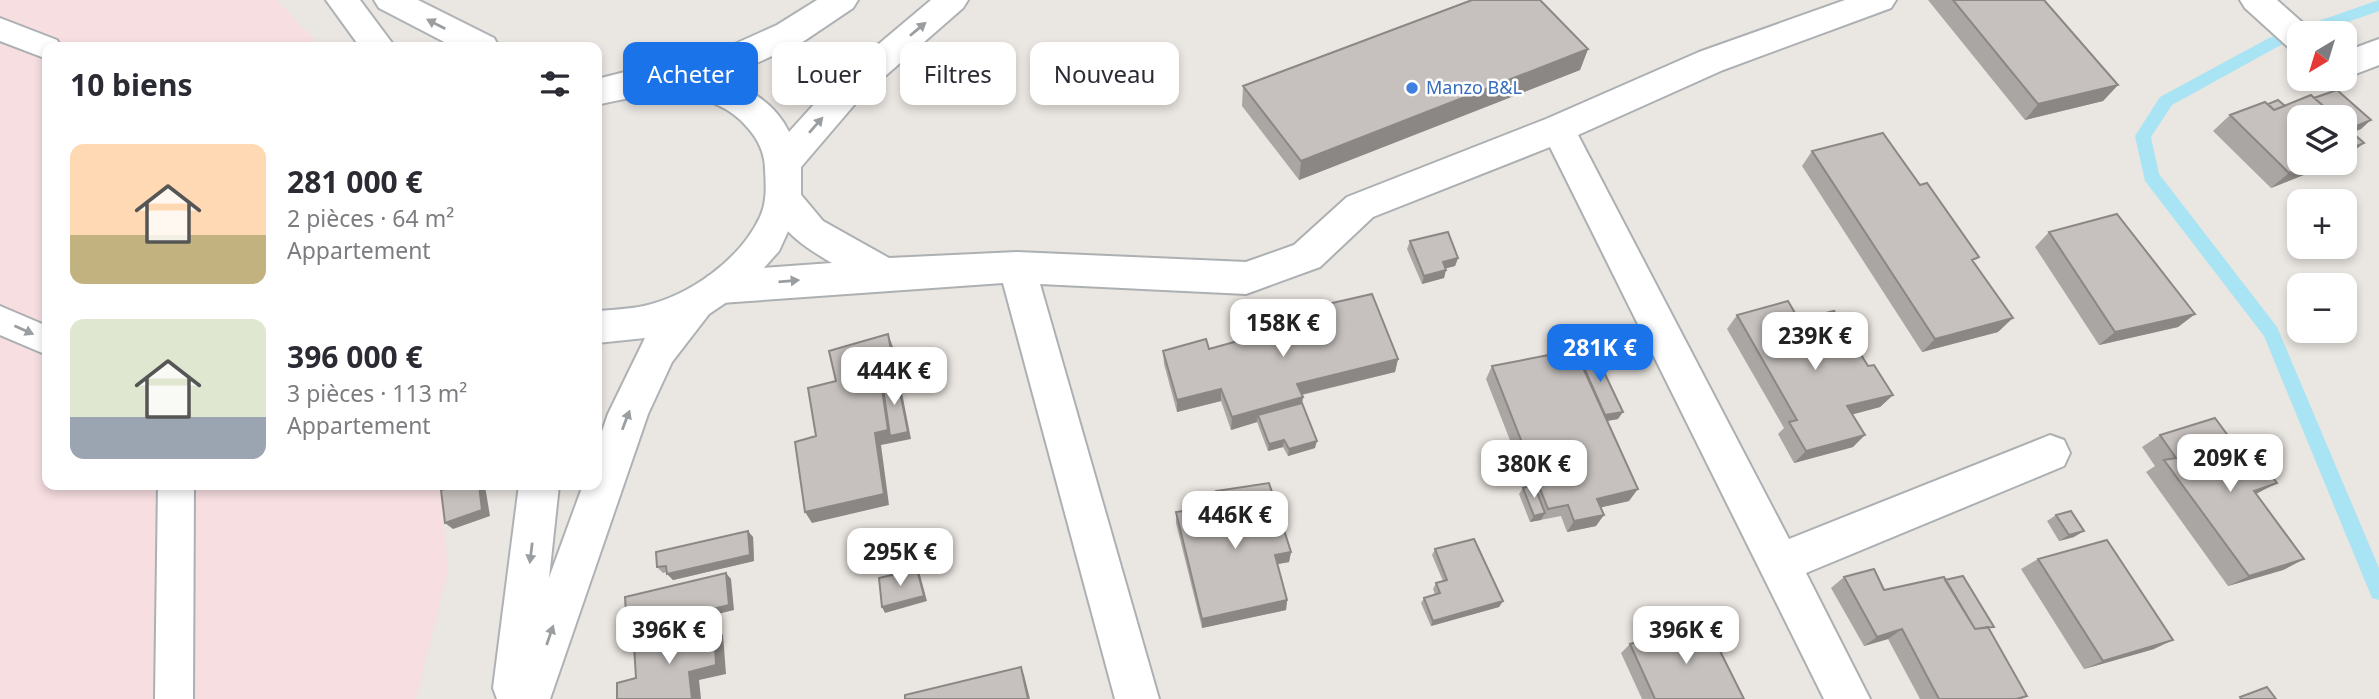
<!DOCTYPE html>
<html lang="fr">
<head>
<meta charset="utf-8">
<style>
	body { margin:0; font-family:"Noto Sans",sans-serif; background:#f2f2f3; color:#2b2b33; height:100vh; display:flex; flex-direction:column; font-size:26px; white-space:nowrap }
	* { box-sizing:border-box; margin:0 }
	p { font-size:23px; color:#7c7c81 }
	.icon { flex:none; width:38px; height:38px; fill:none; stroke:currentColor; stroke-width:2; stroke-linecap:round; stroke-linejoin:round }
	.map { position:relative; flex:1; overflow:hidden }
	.drawer { position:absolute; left:42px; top:42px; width:560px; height:448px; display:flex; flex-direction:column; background:#fff; border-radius:14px; box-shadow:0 4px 10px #0003 }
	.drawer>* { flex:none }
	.hud { position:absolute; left:623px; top:42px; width:665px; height:63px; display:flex; gap:14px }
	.needle { width:46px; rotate:218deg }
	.tools { position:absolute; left:2287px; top:21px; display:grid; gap:14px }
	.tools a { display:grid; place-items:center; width:70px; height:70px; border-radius:14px; background:#fff; box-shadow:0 4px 10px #0003; font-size:35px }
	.price { position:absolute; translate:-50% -60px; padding:0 16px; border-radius:14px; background:#fff; color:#222; font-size:23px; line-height:46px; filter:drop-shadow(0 2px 4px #0008) }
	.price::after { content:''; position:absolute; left:50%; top:42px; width:21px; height:16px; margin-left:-10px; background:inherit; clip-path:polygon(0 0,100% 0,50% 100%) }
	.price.current { background:#1a73e8; color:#fff }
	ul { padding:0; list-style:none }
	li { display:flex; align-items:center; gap:21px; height:175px; padding:0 28px }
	li span { display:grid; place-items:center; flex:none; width:196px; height:140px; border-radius:14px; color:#555 }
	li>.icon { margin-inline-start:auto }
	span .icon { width:84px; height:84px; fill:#fffc; stroke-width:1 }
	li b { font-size:30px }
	h2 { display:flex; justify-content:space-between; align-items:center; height:84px; padding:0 28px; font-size:30px }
	.tag { padding:0 24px; border-radius:14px; background:#fff; box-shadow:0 4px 10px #0003; font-size:24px; line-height:63px }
	.tag.current { background:#1a73e8; color:#fff }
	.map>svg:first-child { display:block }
	.medical { fill:#f7dee1 }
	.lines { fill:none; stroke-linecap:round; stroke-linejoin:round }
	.stream { fill:#a8e4f3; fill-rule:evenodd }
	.lane-casing { stroke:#acb0b2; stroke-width:4 }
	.street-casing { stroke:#acb0b2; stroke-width:4 }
	.secondary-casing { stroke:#aeb2b5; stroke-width:4 }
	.lane { fill:#fff; fill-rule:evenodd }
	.street { fill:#fff; fill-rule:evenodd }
	.secondary { fill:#fff; fill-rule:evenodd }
	.wall { fill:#aaa6a3 }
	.shaded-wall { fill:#8b8785 }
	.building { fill:#c6c1be; stroke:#8b8785; stroke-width:2 }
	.oneway { fill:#9b9ea0 }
	.shop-dot { fill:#3f7fe0; stroke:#fff; stroke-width:2.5 }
	.labels { text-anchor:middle; stroke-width:5; stroke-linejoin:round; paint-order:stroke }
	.shop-label { font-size:18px; fill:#366cbe; stroke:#fff; text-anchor:start }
</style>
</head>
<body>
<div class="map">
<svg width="2379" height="699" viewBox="0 0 2379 699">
	<rect width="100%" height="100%" fill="#eae6e1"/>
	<!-- medical -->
	<path class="medical" d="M0,0H277L321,47H47V485H440L448,571L416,699H0Z"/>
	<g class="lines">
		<!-- stream -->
		<path class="stream" d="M2379,0V11L2316,33H2300V39L2279,46L2172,105L2151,137L2159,174L2277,327L2379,568V600L2372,598L2264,336L2145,181L2135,136L2160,97L2269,38Z"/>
		<!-- lane casing -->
		<g class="lane-casing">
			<path id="lane" d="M0,18L57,40L61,47H47V59L0,41Z
				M0,306L47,326V355L0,335Z
				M158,485H194L193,699H155Z"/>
		</g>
		<!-- street casing -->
		<g class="street-casing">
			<path id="street" d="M1845,0H1896L1891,8L1723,70L1578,135L1789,539L2050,435L2064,440L2070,453L2064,466L1806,573L1870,699H1824L1550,147L1373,217L1320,267L1246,294L1040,284L1159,699H1115L1003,283L721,303L708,298L702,287L708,276L721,271L832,263C801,245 783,232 766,200L771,190L784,185L797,190L823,221L889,258L1017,252L1246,262L1294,245L1347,197L1546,119L1699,52Z
				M2240,0H2277L2314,33H2300V50L2288,47L2245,8Z
				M2379,39V65L2353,75L2345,73V47L2352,49Z"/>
		</g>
		<!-- secondary casing -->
		<g class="secondary-casing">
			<path id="secondary" d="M326,0H360L395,47H360Z
				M374,0H418L494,38L499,47H454L379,8Z
				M817,0H858L853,8L801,43L721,79C750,88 776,105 789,132L836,80L931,0H968L963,8L860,98L801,167V203L779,251L743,291L709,314L672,362L648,414L550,699H497L493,688L519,485H559L549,578L583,485H597V446L608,414L645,338L597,343V311C613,310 629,309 644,306C689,296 740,260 760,217C767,202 766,186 765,170C765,153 758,139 747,127C710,84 646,93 597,105V79L629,71L677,70L777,25Z"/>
		</g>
		<!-- lane -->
		<use href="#lane" class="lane"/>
		<!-- street -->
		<use href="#street" class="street"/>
		<!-- secondary -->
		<use href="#secondary" class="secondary"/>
	</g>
	<!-- wall -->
	<path class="wall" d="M1928,0H2044L2118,85L2103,101L2025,120Z
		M1588,49L1580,70L1299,180L1242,106L1243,86Z
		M2268,104L2285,106L2361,129L2352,133L2300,163H2334L2271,188L2213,131L2230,115Z
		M1812,151L1998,332L1922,352L1802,166Z
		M2049,232L2195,314L2178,327L2099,345L2035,247Z
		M1410,241L1458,258L1455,266L1446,268L1444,278L1422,284L1407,249Z
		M1319,306L1398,359L1395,372L1302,395L1303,397L1302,403L1315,448L1288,456L1283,447L1268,451L1257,422L1231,430L1221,401L1177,412L1164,364L1163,351L1209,349L1281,339L1321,331L1317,320Z
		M1737,315L1799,320L1868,366L1893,395L1880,407L1852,414L1853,447L1794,463L1778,434L1784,428L1727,329Z
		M1578,354L1618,419L1607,421L1629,501L1601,507L1596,526L1567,532L1561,516L1530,522L1519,494L1523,488L1528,486L1486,379L1492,366Z
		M2160,435L2256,494L2304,559L2283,570L2228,586L2146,472L2155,466L2142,447Z
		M1216,491L1291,552L1289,562L1277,564L1287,600L1286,610L1202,628L1176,523V512L1216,506L1215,503Z
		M2056,515L2074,537L2059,541L2047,521Z
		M753,537L754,561L673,580L667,572L663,573L657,567Z
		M1435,549L1503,601L1499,607L1431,626L1421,603L1424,598L1435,594L1433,589L1436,583L1443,581L1432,555Z
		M2038,559L2154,649L2084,669L2021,569Z
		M1844,577L1884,590L1989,630L2027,696L2022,699H1920L1888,639L1864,646L1831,588Z
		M1630,644L1744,699H1642L1621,653Z"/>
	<!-- shaded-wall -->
	<path class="shaded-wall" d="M1588,49L1580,70L1299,180L1301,161Z
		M2118,85L2103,101L2025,120L2038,104Z
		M2371,120L2361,129L2345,135V131Z
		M2364,143L2345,158V151Z
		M2316,163H2334L2271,188L2289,173Z
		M1458,258L1455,266L1440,270L1443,262Z
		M1446,270L1444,278L1422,284L1424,276Z
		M2195,314L2178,327L2099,345L2115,332Z
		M2013,318L1998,332L1922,352L1935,339Z
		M888,334L893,347L911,439L881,445L889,505L812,523L805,512L875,433L880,375Z
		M1398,359L1395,372L1295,396L1297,384Z
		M1221,389V401L1177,412V400Z
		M1893,395L1880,407L1836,419L1847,406Z
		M1303,397L1301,410L1258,415L1257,422L1231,430L1232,417Z
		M1623,412L1618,419L1595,423L1599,416Z
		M1865,435L1853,447L1794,463L1806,451Z
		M1284,440L1283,447L1268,451L1269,444Z
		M1317,441L1315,448L1288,456L1289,449Z
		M2277,483L2256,494L2254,491Z
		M479,485L485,486L490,516L453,529L445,523Z
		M1638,489L1629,501L1590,510L1597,499Z
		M1545,513L1541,520L1530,522L1534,516Z
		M1604,515L1596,526L1567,532L1574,521Z
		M748,531L753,537L754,561L673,580L667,574Z
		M2084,531L2074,537L2059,541L2069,535Z
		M1291,552L1289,562L1273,565L1275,555Z
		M2304,559L2283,570L2228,586L2249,576Z
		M917,569L920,575L927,601L885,613L882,607Z
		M726,573L731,579L734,610L633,635L627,630Z
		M1287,600L1286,610L1202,628V619Z
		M1503,601L1499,607L1431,626L1433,621Z
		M714,626L723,635L726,674L699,680L701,699H692L689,672Z
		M1902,629L1888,639L1864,646L1877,637Z
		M2173,640L2154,649L2084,669L2103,661Z
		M1021,667L1024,675L1030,699H1028Z"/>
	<!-- building -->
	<path class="building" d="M1472,0H1540L1588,49L1301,161L1243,86Z
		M1953,0H2044L2118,85L2038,104Z
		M2337,90L2371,120L2349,129L2345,126V117H2336L2314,98Z
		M2311,95L2336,117H2300V163H2316L2289,173L2230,115L2265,102L2274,110Z
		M2278,100L2285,106L2274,110L2268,104Z
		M2345,126L2364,143L2345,151Z
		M1883,133L1920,185L1927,183L1979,257L1972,260L2013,318L1935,339L1812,151Z
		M2117,214L2195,314L2115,332L2049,232Z
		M1448,232L1458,258L1443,262L1446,270L1424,276L1410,241Z
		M1372,294L1398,359L1297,384L1303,397L1232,417L1221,389L1177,400L1163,351L1206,339L1209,349L1278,330L1281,339L1327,329L1319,306Z
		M1788,301L1799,320L1834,311L1868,366L1874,365L1893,395L1847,406L1865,435L1806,451L1789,422L1797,420L1737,315Z
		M888,334L895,371L880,375L888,430L875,433L884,494L805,512L795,442L816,436L808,388L836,381L829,351Z
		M1575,350L1638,489L1597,499L1604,515L1574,521L1568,505L1548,509L1492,366Z
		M1594,351L1623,412L1605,415L1578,354Z
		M897,377L908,432L890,436L882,381Z
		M1302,403L1317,441L1289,449L1284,440L1269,444L1258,415Z
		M2215,418L2232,441L2242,437L2277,483L2254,491L2304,559L2249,576L2164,460L2176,458L2160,435Z
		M1269,483L1291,552L1275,555L1287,600L1202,619L1176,512L1220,506L1216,491Z
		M459,485H479L482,510L445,523L441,490Z
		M1534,485L1545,513L1534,516L1523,488Z
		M2071,511L2084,531L2069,535L2056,515Z
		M748,531L750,555L667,574L666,566L657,567L656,552Z
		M1474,539L1503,601L1433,621L1424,598L1440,593L1436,583L1447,580L1435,549Z
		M2107,540L2173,640L2103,661L2038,559Z
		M917,569L924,596L882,607L879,578Z
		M1874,569L1884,590L1944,577L1975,629L1988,627L2027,696L2016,699H1939L1902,629L1877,637L1844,577Z
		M726,573L729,605L627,630L625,597Z
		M1963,576L1994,627L1975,629L1945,580Z
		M1706,623L1744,699H1655L1630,644Z
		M714,626L716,665L689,672L692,699H617V683L636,678L634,645Z
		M1021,667L1028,699H905V695Z
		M2267,687L2276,699H2241L2240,697Z"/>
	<!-- one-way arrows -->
	<defs><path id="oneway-solid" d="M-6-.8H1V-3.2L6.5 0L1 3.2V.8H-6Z" transform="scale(1.75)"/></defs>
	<g class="oneway">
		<use href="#oneway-solid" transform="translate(436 24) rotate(-153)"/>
		<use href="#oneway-solid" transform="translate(918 29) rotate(-40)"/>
		<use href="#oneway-solid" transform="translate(816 125) rotate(-49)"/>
		<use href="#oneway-solid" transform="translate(789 281) rotate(-5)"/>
		<use href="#oneway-solid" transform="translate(24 330) rotate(24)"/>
		<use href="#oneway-solid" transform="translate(626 420) rotate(-69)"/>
		<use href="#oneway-solid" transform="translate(531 553) rotate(97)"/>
		<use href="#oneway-solid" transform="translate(550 635) rotate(-71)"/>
	</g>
	<!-- markers -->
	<circle class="shop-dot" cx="1412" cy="88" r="7"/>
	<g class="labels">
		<!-- shop labels -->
		<g class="shop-label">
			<text x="1426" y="94">Manzo B&amp;L</text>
		</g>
	</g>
</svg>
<div class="tools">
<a><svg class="needle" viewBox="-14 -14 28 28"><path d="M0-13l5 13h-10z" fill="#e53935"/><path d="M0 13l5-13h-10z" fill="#7c7c81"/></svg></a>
<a><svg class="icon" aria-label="layers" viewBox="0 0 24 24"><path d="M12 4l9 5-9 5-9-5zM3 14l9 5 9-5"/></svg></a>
<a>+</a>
<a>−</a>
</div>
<b class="price" style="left:1283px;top:359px">158K €</b>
<b class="price" style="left:1815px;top:372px">239K €</b>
<b class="price current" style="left:1600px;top:384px">281K €</b>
<b class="price" style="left:894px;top:407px">444K €</b>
<b class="price" style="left:2230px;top:494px">209K €</b>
<b class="price" style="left:1534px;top:500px">380K €</b>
<b class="price" style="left:1235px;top:551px">446K €</b>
<b class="price" style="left:900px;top:588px">295K €</b>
<b class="price" style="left:669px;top:666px">396K €</b>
<b class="price" style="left:1686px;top:666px">396K €</b>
<div class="hud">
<a class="tag current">Acheter</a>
<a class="tag">Louer</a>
<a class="tag">Filtres</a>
<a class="tag">Nouveau</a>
</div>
<section class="drawer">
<h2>10 biens<svg class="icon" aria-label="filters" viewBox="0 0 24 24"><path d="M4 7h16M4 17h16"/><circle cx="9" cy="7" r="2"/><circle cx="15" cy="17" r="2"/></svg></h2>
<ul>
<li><span style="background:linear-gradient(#ffd9b3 65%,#c2b280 0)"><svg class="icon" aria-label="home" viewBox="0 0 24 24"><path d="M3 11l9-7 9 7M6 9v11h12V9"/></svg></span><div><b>281 000 €</b><p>2 pièces · 64 m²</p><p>Appartement</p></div></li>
<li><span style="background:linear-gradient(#dfe7d0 70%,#9aa5b1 0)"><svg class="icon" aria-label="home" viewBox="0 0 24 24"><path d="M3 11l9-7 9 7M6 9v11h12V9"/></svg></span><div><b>396 000 €</b><p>3 pièces · 113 m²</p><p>Appartement</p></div></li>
</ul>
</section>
</div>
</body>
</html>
